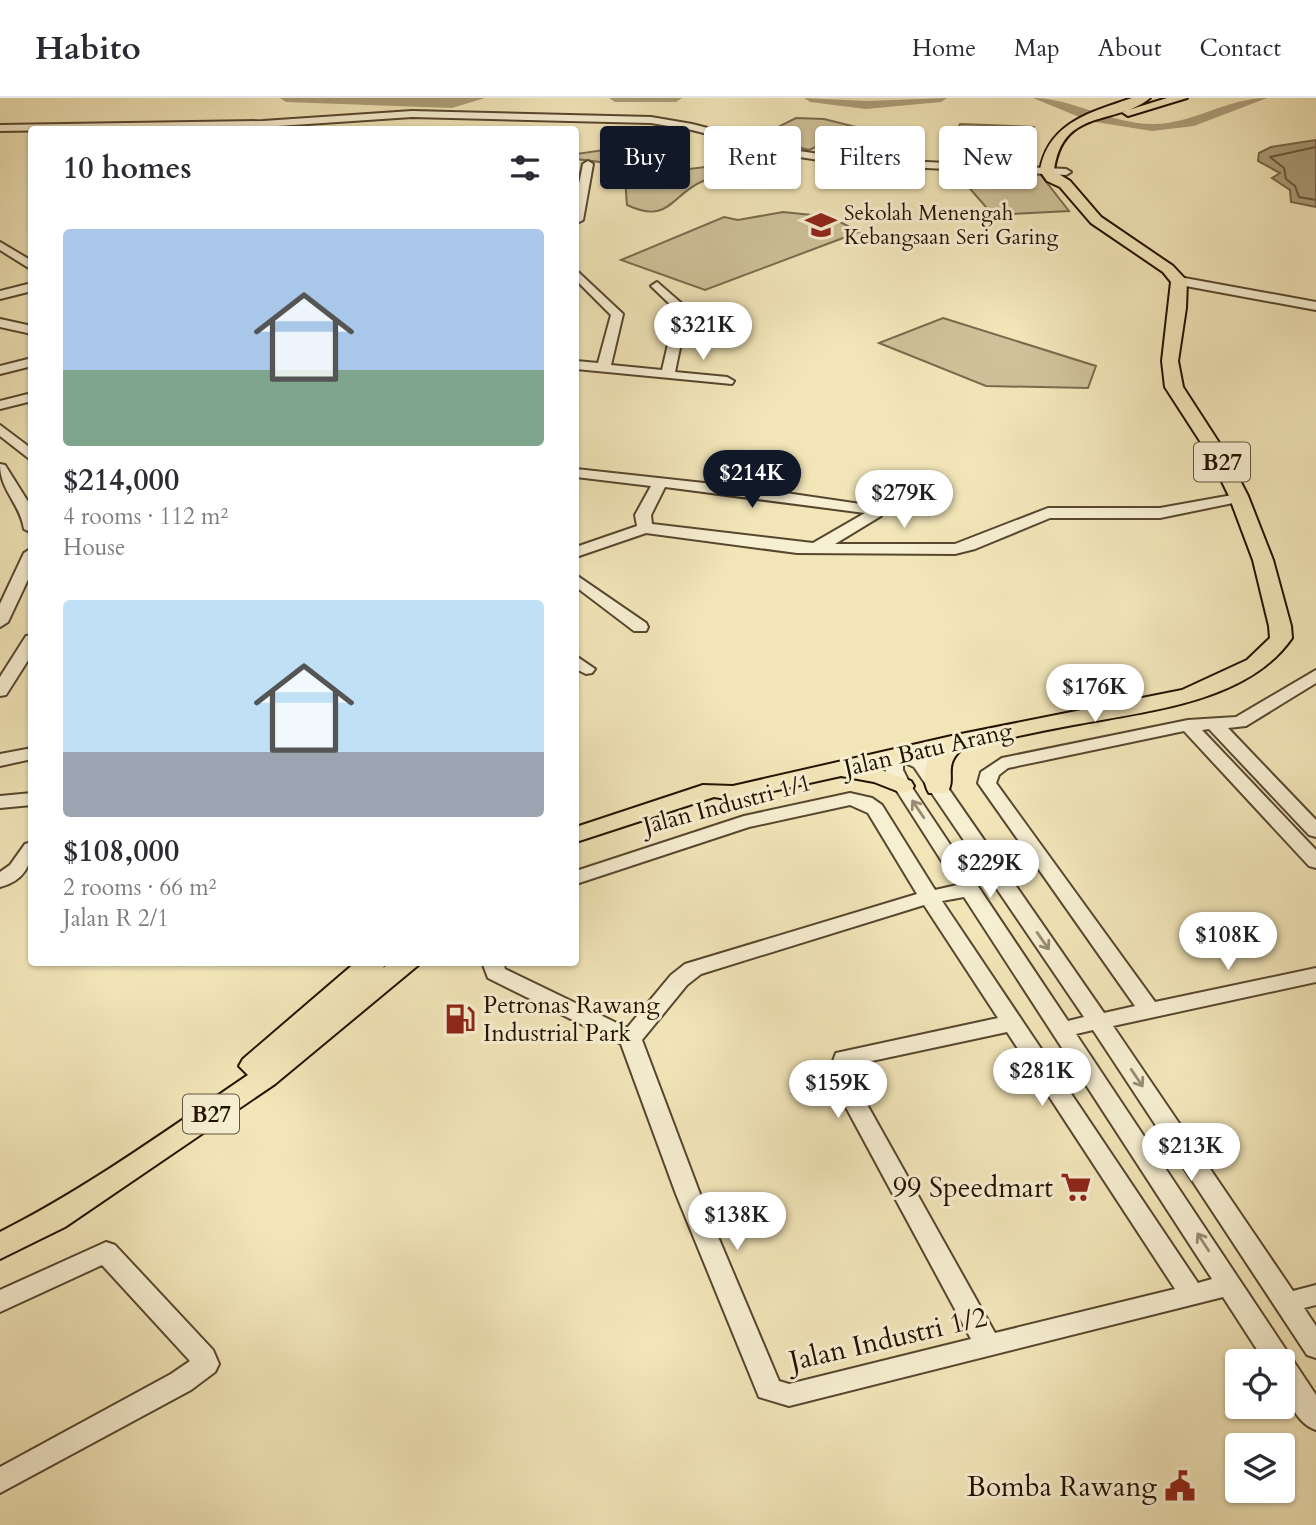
<!DOCTYPE html>
<html lang="en">
<head>
<meta charset="utf-8">
<style>
	body { margin:0; font-family:Cardo,serif; background:#f7f7f7; color:#2b2b33; height:100vh; display:flex; flex-direction:column; font-size:26px; white-space:nowrap }
	* { box-sizing:border-box; margin:0 }
	p { font-size:23px; color:#7c7c81 }
	.icon { flex:none; width:38px; height:38px; fill:none; stroke:currentColor; stroke-width:2; stroke-linecap:round; stroke-linejoin:round }
	.map { position:relative; flex:1; overflow:hidden }
	.side { position:absolute; left:28px; top:28px; width:551px; height:840px; display:flex; flex-direction:column; background:#fff; border-radius:7px; box-shadow:0 2px 5px #0004 }
	.side>* { flex:none }
	.guide { position:absolute; left:600px; top:28px; width:611px; height:63px; display:flex; gap:14px }
	.tools { position:absolute; left:1225px; top:1251px; display:grid; gap:14px }
	.tools a { display:grid; place-items:center; width:70px; height:70px; border-radius:7px; background:#fff; box-shadow:0 2px 5px #0004; font-size:35px }
	.price { position:absolute; translate:-50% -60px; padding:0 16px; border-radius:24px; background:#fff; color:#222; font-size:23px; line-height:46px; filter:drop-shadow(0 2px 4px #0008) }
	.price::after { content:''; position:absolute; left:50%; top:42px; width:21px; height:16px; margin-left:-10px; background:inherit; clip-path:polygon(0 0,100% 0,50% 100%) }
	.price.current { background:#111827; color:#fff }
	ul { padding:0; list-style:none }
	li { display:grid; align-content:center; gap:14px; height:371px; padding:0 35px }
	li span { display:grid; place-items:center; height:217px; border-radius:7px; color:#555 }
	li>.icon { margin-inline-start:auto }
	span .icon { width:126px; height:126px; fill:#fffc; stroke-width:1 }
	li b { font-size:30px }
	h2 { display:flex; justify-content:space-between; align-items:center; height:84px; padding:0 35px; font-size:30px }
	.pill { padding:0 24px; border-radius:7px; background:#fff; box-shadow:0 2px 5px #0004; font-size:24px; line-height:63px }
	.pill.current { background:#111827; color:#fff }
	header { display:flex; align-items:center; gap:42px; box-sizing:border-box; height:98px; padding:0 35px; background:#fff; border-bottom:2px solid #e1e1e2 }
	header strong { font-size:33px }
	nav { display:flex; gap:38px; margin-inline-start:auto; font-size:24px }
	.map>svg:first-child { display:block }
	.green { fill:#cfc29a; stroke:#796a4d; stroke-width:2 }
	.water { fill:#ac9e7a; stroke:#756649; stroke-width:2 }
	.lines { fill:none; stroke-linecap:round; stroke-linejoin:round }
	.shore { stroke:#68583d; stroke-width:2 }
	.river { fill:#ac9e7a; fill-rule:evenodd }
	.minor-casing { stroke:#57462e; stroke-width:4 }
	.major-casing { stroke:#231100; stroke-width:4 }
	.minor { fill:#f7efd2; fill-rule:evenodd }
	.major { fill:#f2e6b9; fill-rule:evenodd }
	.oneway { stroke:#988b74 }
	.labels { text-anchor:middle; stroke-width:6; stroke-linejoin:round; paint-order:stroke }
	.far-poi-label { font-size:21px; fill:#231100; stroke:#f7efd2; text-anchor:start }
	.shield { fill:#f7efd2; stroke:#63543f; stroke-width:2 }
	.shield-label { font-size:23px; font-weight:bold; fill:#231100 }
	.street-label { font-size:24px; fill:#231100; stroke:#f7efd2 }
	.poi-label { font-size:24px; fill:#231100; stroke:#f7efd2; text-anchor:start }
	.near-poi-label { font-size:28px; fill:#231100; stroke:#f7efd2; text-anchor:end }
	.near-street-label { font-size:28px; fill:#231100; stroke:#f7efd2 }
</style>
</head>
<body>
<header>
<strong>Habito</strong>
<nav><a>Home</a><a>Map</a><a>About</a><a>Contact</a></nav>
</header>
<div class="map">
<svg width="1316" height="1427" viewBox="0 0 1316 1427">
	<rect width="100%" height="100%" fill="#f2e6b9"/>
	<filter id="stains"><feTurbulence type="fractalNoise" baseFrequency=".00286" numOctaves="4"/><feColorMatrix values="0 0 0 0 .2 0 0 0 0 .09 0 0 0 0 .02 0 0 0 .5 -.17"/></filter>
	<radialGradient id="worn" r=".72"><stop offset=".6" stop-color="#630" stop-opacity="0"/><stop offset="1" stop-color="#630" stop-opacity=".3"/></radialGradient>
	<!-- green -->
	<path class="green" d="M796,20L824,21L860,30L809,52L758,39Z
		M960,26L1034,29L1024,66L950,64L951,57L945,56Z
		M611,51H628L631,78L747,64L768,69C747,73 722,75 703,83C670,97 670,127 627,107L624,67L576,61V56Z
		M957,76H1040L1069,113L993,117Z
		M783,114L831,119L859,134L705,192L621,162L724,119L738,122Z
		M943,220L1096,268L1088,290L986,288L879,245Z"/>
	<!-- water -->
	<path class="water" d="M1316,42V109L1291,104L1290,92L1272,80L1280,75L1258,63L1259,55L1271,49Z"/>
	<g class="lines">
		<!-- shore -->
		<path class="shore" d="M1316,49L1270,59L1284,70L1286,81L1295,88L1299,99L1316,102"/>
		<!-- river -->
		<path class="river" d="M280,0H485L452,10L286,4Z
			M609,0H682L676,4H615Z
			M804,0L866,3L947,0L941,4L866,11L810,4Z
			M1033,0C1073,0 1110,26 1153,26C1193,26 1227,0 1267,0L1194,28L1152,33L1089,23Z"/>
		<!-- minor casing -->
		<g class="minor-casing">
			<path id="minor" d="M412,13L651,19L692,26L793,52L845,60L1066,71L1071,74L1066,77L845,66L793,58L692,32L651,25L412,19L263,29L0,33V27L263,23Z
				M588,63L593,66L583,122L577,125L576,101L583,66Z
				M0,144L32,163V172L0,152Z
				M576,172L623,216L611,267L662,272L676,212L651,188L657,184L688,211L675,274L727,279L734,283L732,286L576,271V263L598,265L611,217L576,182Z
				M1179,179L1316,204V212L1175,186L1173,183Z
				M32,185V193L0,201V193Z
				M0,221L32,228V236L0,229Z
				M32,260V268L0,276V268Z
				M32,295V303L0,311V303Z
				M0,327L32,351V363L0,338Z
				M0,366L5,367L32,410V435L24,431C20,405 0,393 0,366Z
				M576,371L759,391L881,409V418L835,446H955L1048,410H1160L1238,396L1245,400L1238,404L1160,420H1050L975,451L955,456L797,455L646,435L576,459V449L637,428L635,417L651,388L576,379ZM665,389L865,415L813,445L652,426L651,417Z
				M32,450V473L8,524L0,529V506L24,455Z
				M576,477L646,525L648,529L646,533H634L576,489Z
				M32,537V556L6,597L0,598V579L26,538Z
				M576,558L595,571L592,575L586,576L576,571Z
				M1316,572V585L1246,628L1228,630L1316,722V739L1309,737L1209,631L1202,632L1316,752V770L1309,768L1184,633L1008,670L999,677L996,685L1155,904L1316,870V884L1113,928L1293,1193L1316,1187V1207L1304,1210L1316,1228V1260L1307,1257L1093,932L1076,936L1316,1297V1332C1290,1323 1283,1287 1283,1264H1265L1223,1199L789,1308L759,1299L676,1096L621,946L488,880L482,864H503L505,871L627,930L671,877L685,866L917,796L868,715L850,707L749,729L576,786V773L744,718L850,695L872,700L882,707L935,792L957,787L886,676L885,665L892,652H906L928,661L1104,915L1135,908L978,685L981,674L1002,660L1188,622L1236,619ZM903,664L914,669L1084,919L1068,923L911,688L903,672ZM964,799L1212,1181L1198,1185L942,803ZM924,807L998,920L836,955L828,976L971,1241L789,1286L779,1283L700,1096L642,942L687,887L701,876ZM1007,934L1175,1191L995,1235L850,976L853,967Z
				M32,650V661L0,668V656Z
				M32,695V707L0,710V698Z
				M32,744C32,767 24,783 0,789V774L10,767L25,746Z
				M106,1144L115,1147L213,1252L219,1266L215,1274L191,1292L0,1395V1369L171,1276L190,1263L102,1167L0,1214V1192Z"/>
		</g>
		<!-- major casing -->
		<g class="major-casing">
			<path id="major" d="M1132,0H1150C1116,28 1062,9 1054,73L1070,83L1101,119L1173,168L1187,183L1186,210L1178,263L1183,289L1227,357L1248,398L1273,462L1291,528L1292,540C1247,605 1145,613 1073,627C1036,634 999,642 962,651C942,668 957,680 947,695H929C922,684 924,669 930,658L876,670L911,683L914,688L911,693L902,695L874,684L841,678L733,702L714,699L576,744V729L703,687L733,688L956,637L1182,592L1247,562L1270,540L1269,528L1253,462L1229,398L1209,357L1165,289L1162,263L1171,184L1163,174L1091,125L1060,89L1047,83L1040,73C1048,24 1092,14 1132,0Z
				M1167,0H1187L1128,18L1122,14Z
				M356,864H387L383,870L391,864H422L275,986L65,1129L0,1161V1134C87,1090 167,1032 248,977L239,968L243,961Z"/>
		</g>
		<!-- minor -->
		<use href="#minor" class="minor"/>
		<!-- major -->
		<use href="#major" class="major"/>
	</g>
	<!-- one-way arrows -->
	<defs><path id="oneway-shaft" d="M-6 0H5M1.5-3L5.5 0L1.5 3" fill="none" stroke-width="1.6" stroke-linecap="round" stroke-linejoin="round" transform="scale(1.75)"/></defs>
	<g class="oneway">
		<use href="#oneway-shaft" transform="translate(918 711) rotate(-124)"/>
		<use href="#oneway-shaft" transform="translate(1043 843) rotate(55)"/>
		<use href="#oneway-shaft" transform="translate(1137 980) rotate(56)"/>
		<use href="#oneway-shaft" transform="translate(1203 1144) rotate(-123)"/>
	</g>
	<!-- icons -->
	<defs>
		<g id="school-bare" transform="scale(2.415)"><path d="M0-5L7-2L0 1L-7-2ZM-4 1L0 2.5L4 1V4Q0 6-4 4Z" fill="#8f2418" stroke="#f7efd2" stroke-width="2.5" paint-order="stroke"/></g>
		<g id="fuel-bare" transform="scale(2.415)"><path d="M-5.5-6h7V0h2V4h1.3V-2.5L3-4.5l.8-.8L6-3V5H2.5V1h-1V6h-7ZM-4.2-4.7v3.2H.2V-4.7Z" fill="#8f2418" stroke="#f7efd2" stroke-width="2.5" paint-order="stroke"/></g>
		<g id="supermarket-bare" transform="scale(2.415)"><path d="M-6-5.5h2.5l.6 2H6L4.5 2H-2.5L-4.4-4H-6ZM-1.5 3.2a1.3 1.3 0 1 0 .1 0ZM3 3.2a1.3 1.3 0 1 0 .1 0Z" fill="#8f2418" stroke="#f7efd2" stroke-width="2.5" paint-order="stroke"/></g>
		<g id="civic-bare" transform="scale(2.415)"><path d="M-.6-6.5H3V-4.5H.6V-3L4-1V1h2V6H-6V1h2V-1L-.6-3ZM-1.2 2.5V6h2.4V2.5Z" fill="#8f2418" stroke="#f7efd2" stroke-width="2.5" paint-order="stroke"/></g>
	</defs>
	<g fill-rule="evenodd">
		<use href="#school-bare" x="821" y="127"/>
		<use href="#fuel-bare" x="460" y="921"/>
		<use href="#supermarket-bare" x="1076" y="1089"/>
		<use href="#civic-bare" x="1180" y="1388"/>
	</g>
	<g class="labels">
		<!-- far-poi labels -->
		<g class="far-poi-label">
			<text x="844" y="122">Sekolah Menengah<tspan x="844" dy="24">Kebangsaan Seri Garing</tspan></text>
		</g>
		<!-- shield labels -->
		<g class="shield">
			<rect x="1194" y="344.5" width="56" height="39" rx="5"/>
			<rect x="183" y="996.5" width="56" height="39" rx="5"/>
		</g>
		<g class="shield-label">
			<text x="1222" y="372">B27</text>
			<text x="211" y="1024">B27</text>
		</g>
		<!-- street labels -->
		<g class="street-label">
			<text transform="translate(928 651) rotate(-13)" y="8">Jalan Batu Arang</text>
			<text transform="translate(727 706) rotate(-15)" y="8">Jalan Industri 1/1</text>
		</g>
		<!-- poi labels -->
		<g class="poi-label">
			<text x="483" y="915">Petronas Rawang<tspan x="483" dy="28">Industrial Park</tspan></text>
		</g>
		<!-- near-poi labels -->
		<g class="near-poi-label">
			<text x="1053" y="1099">99 Speedmart</text>
			<text x="1157" y="1398">Bomba Rawang</text>
		</g>
		<!-- near-street labels -->
		<g class="near-street-label">
			<text transform="translate(888 1240) rotate(-13)" y="10">Jalan Industri 1/2</text>
		</g>
	</g>
	<rect width="100%" height="100%" filter="url(#stains)"/>
	<rect width="100%" height="100%" fill="url(#worn)"/>
</svg>
<div class="tools">
<a><svg class="icon" aria-label="locate" viewBox="0 0 24 24"><circle cx="12" cy="12" r="6"/><path d="M12 2v4M12 18v4M2 12h4M18 12h4"/></svg></a>
<a><svg class="icon" aria-label="layers" viewBox="0 0 24 24"><path d="M12 4l9 5-9 5-9-5zM3 14l9 5 9-5"/></svg></a>
</div>
<b class="price" style="left:703px;top:264px">$321K</b>
<b class="price current" style="left:752px;top:412px">$214K</b>
<b class="price" style="left:904px;top:432px">$279K</b>
<b class="price" style="left:1095px;top:626px">$176K</b>
<b class="price" style="left:990px;top:802px">$229K</b>
<b class="price" style="left:1228px;top:874px">$108K</b>
<b class="price" style="left:1042px;top:1010px">$281K</b>
<b class="price" style="left:838px;top:1022px">$159K</b>
<b class="price" style="left:1191px;top:1085px">$213K</b>
<b class="price" style="left:737px;top:1154px">$138K</b>
<div class="guide">
<a class="pill current">Buy</a>
<a class="pill">Rent</a>
<a class="pill">Filters</a>
<a class="pill">New</a>
</div>
<section class="side">
<h2>10 homes<svg class="icon" aria-label="filters" viewBox="0 0 24 24"><path d="M4 7h16M4 17h16"/><circle cx="9" cy="7" r="2"/><circle cx="15" cy="17" r="2"/></svg></h2>
<ul>
<li><span style="background:linear-gradient(#a9c7e8 65%,#7fa58c 0)"><svg class="icon" aria-label="home" viewBox="0 0 24 24"><path d="M3 11l9-7 9 7M6 9v11h12V9"/></svg></span><div><b>$214,000</b><p>4 rooms · 112 m²</p><p>House</p></div></li>
<li><span style="background:linear-gradient(#bfe0f5 70%,#9aa5b1 0)"><svg class="icon" aria-label="home" viewBox="0 0 24 24"><path d="M3 11l9-7 9 7M6 9v11h12V9"/></svg></span><div><b>$108,000</b><p>2 rooms · 66 m²</p><p>Jalan R 2/1</p></div></li>
</ul>
</section>
</div>
</body>
</html>
